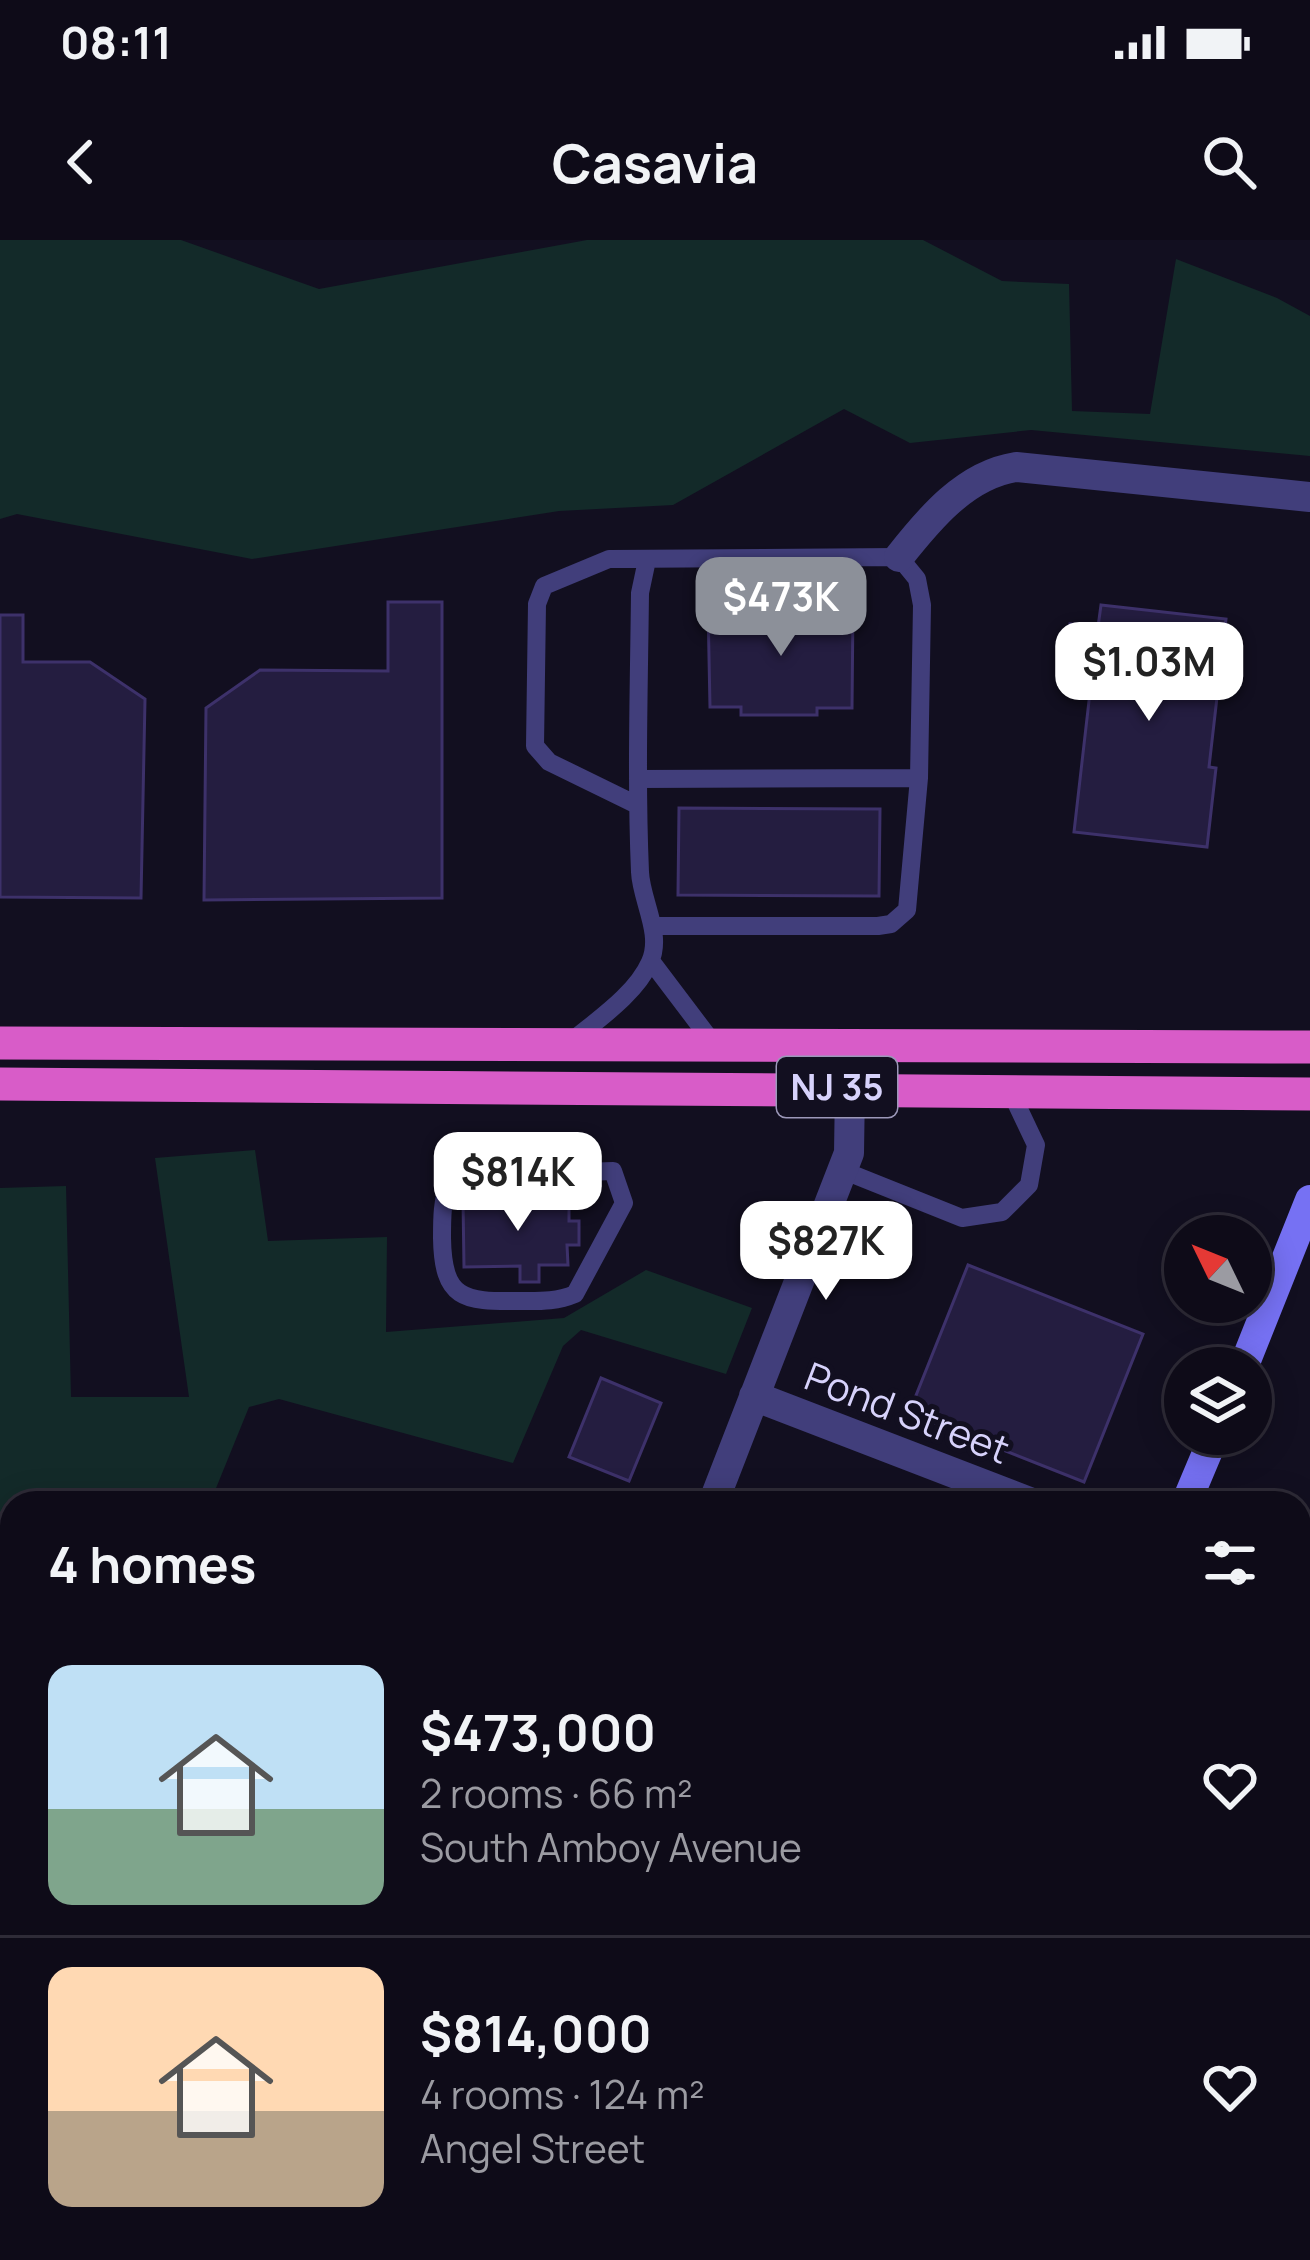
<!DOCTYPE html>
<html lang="en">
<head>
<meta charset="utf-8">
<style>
	body { margin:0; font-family:Manrope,sans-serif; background:#171421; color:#f1f3f6; height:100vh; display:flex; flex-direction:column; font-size:45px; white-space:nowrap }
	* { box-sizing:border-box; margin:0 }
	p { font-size:39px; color:#9b9ba2 }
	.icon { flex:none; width:66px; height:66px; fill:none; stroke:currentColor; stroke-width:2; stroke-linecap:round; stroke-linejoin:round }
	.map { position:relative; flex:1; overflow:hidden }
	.drawer { position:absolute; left:0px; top:1251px; width:1311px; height:771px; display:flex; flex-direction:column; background:#0e0b18; border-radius:36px 36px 0 0; box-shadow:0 6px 30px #0003,0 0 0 3px #2e2b37 }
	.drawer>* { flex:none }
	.needle { width:78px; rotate:313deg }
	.tools { position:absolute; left:1164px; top:975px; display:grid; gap:24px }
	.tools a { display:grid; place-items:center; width:108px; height:108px; border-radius:50%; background:#0e0b18; box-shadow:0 6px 30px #0003,0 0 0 3px #2e2b37; font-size:60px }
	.price { position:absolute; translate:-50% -102px; padding:0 27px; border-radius:24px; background:#fff; color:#222; font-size:39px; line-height:78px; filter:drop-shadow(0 3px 6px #0008) }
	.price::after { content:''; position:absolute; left:50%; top:72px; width:36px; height:27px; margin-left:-18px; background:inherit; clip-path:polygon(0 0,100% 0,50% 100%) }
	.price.selected { background:#8c9099; color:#fff }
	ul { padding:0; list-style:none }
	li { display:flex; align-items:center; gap:36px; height:300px; padding:0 48px }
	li+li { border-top:3px solid #2e2b37 }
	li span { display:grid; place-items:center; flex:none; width:336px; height:240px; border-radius:24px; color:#555 }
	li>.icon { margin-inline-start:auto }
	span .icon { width:144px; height:144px; fill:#fffc; stroke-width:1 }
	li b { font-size:51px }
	h2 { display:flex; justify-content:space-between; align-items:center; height:144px; padding:0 48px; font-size:51px }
	.status { display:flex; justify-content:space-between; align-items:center; height:84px; padding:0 60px; background:#0e0b18; direction:ltr }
	.status svg { height:33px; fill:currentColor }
	header { display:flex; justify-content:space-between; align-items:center; height:156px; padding:0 48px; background:#0e0b18; font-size:54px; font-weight:700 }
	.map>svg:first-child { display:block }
	.green { fill:#132a29 }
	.building { fill:#241d40; stroke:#3d316a; stroke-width:3 }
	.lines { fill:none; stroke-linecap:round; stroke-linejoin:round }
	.service { stroke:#413e7b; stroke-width:18 }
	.minor { stroke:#413e7b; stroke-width:30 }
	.tertiary { stroke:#413e7b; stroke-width:30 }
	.secondary { stroke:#7671f3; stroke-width:30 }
	.trunk { stroke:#d85cc8; stroke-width:33 }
	.labels { text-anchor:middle; stroke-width:10; stroke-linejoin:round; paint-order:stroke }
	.shield { fill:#120f20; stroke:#9c98b9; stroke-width:3 }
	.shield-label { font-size:36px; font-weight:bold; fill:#d7d2fb }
	.street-label { font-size:39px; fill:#d7d2fb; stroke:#120f20 }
</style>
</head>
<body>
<div class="status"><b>08:11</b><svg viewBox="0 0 49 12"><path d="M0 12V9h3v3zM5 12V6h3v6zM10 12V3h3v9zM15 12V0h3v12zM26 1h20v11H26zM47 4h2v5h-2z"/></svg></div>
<header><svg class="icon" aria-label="back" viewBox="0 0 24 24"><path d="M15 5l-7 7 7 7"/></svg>Casavia<svg class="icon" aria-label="search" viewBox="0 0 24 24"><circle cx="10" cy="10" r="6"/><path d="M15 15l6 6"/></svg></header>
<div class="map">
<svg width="1310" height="2020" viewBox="0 0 1310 2020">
	<rect width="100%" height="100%" fill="#120f20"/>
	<!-- green -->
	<path class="green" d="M0,0H181L319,49L587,0H923L1002,41L1069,44L1072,171L1150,174L1176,19L1277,58L1310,76V216L1031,190L910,203L844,169L673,265L559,271L252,319L17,274L0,279Z
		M255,910L268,1001L387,997L386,1092L564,1078L646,1030L752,1068L726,1134L581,1090L563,1106L513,1223L279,1159L249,1167L210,1263H12V1293L0,1288V948L66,946L71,1157H189L155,918Z
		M0,1515L12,1522V2010H255L253,2020H0Z
		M452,2010H589L615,2020H449Z"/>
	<!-- building -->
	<path class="building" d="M388,362H442V658L204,660L206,468L260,430L388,431Z
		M1101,365L1226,379L1209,527L1216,528L1207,607L1074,592L1093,426L1066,423L1070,384L1098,387Z
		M708,366H853L852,468H817V475H741V467H710Z
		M0,375H23V422H90L145,459L141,658L0,657Z
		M679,568L880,569L879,656L678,655Z
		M569,958V981H579V1005H567L568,1025H539V1042H520V1026L464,1027L463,960Z
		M968,1025L1143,1094L1084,1242L909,1173Z
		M601,1138L661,1163L629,1241L569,1217Z
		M1310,1357V1435L1299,1434V1383Z"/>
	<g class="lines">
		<!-- service -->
		<path class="service" d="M638,539L919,538
			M637,565L549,522L535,506L537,364L544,346L609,319L899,317L917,339L922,365L919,538L907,670L891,684L878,686H653
			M651,721L713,803
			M572,801C597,780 636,754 650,722C663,694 641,660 640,632C636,539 639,446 640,353L647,320
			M842,930L962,978L1002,972L1029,945L1036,905L1009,848
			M613,931L624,963L575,1054C556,1062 539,1061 519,1061C463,1062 443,1059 442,998C442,977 442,962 449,942L468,936Z"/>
		<!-- minor -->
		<path class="minor" d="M899,317C929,279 965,235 1016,227L1310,257
			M754,1156L1032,1263
			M713,1263L849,913L850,847
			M0,1307L12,1312"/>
		<!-- tertiary -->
		<path class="tertiary" d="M1206,2010L1211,2020"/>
		<!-- secondary -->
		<path class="secondary" d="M1243,1128L1310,960
			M1186,1263L1215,1194
			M884,2020L887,2010"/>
		<!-- trunk -->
		<path class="trunk" d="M0,803L1310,807
			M0,844L1310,854"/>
	</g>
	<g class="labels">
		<!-- shield labels -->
		<rect class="shield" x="777" y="817" width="120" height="60" rx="9"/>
		<g class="shield-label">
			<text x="837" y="860">NJ 35</text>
		</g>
		<!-- street labels -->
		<g class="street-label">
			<text transform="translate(907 1173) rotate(21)" y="14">Pond Street</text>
		</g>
	</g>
</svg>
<div class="tools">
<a><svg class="needle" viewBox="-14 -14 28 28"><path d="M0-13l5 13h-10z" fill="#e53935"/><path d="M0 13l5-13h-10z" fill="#9b9ba2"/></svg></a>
<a><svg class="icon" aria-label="layers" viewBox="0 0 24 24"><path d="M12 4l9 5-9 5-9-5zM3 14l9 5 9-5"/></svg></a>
</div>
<b class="price selected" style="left:781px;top:419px">$473K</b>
<b class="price" style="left:1149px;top:484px">$1.03M</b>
<b class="price" style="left:518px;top:994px">$814K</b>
<b class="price" style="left:826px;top:1063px">$827K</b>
<section class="drawer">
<h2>4 homes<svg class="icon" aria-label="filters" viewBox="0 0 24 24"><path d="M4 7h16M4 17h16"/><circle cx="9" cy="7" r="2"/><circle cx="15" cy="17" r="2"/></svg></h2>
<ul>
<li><span style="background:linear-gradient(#bfe0f5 60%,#7fa58c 0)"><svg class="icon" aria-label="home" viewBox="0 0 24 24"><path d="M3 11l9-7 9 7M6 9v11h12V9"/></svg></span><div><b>$473,000</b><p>2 rooms · 66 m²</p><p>South Amboy Avenue</p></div><svg class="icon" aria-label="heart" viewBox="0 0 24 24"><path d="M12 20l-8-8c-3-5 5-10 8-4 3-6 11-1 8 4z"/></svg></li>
<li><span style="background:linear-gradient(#ffd9b3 60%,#b9a48a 0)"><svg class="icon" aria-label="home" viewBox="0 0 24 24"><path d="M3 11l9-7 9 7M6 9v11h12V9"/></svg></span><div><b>$814,000</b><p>4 rooms · 124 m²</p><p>Angel Street</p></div><svg class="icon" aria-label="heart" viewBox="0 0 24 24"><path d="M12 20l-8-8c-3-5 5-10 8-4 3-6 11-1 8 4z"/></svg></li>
</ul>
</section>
</div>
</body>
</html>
